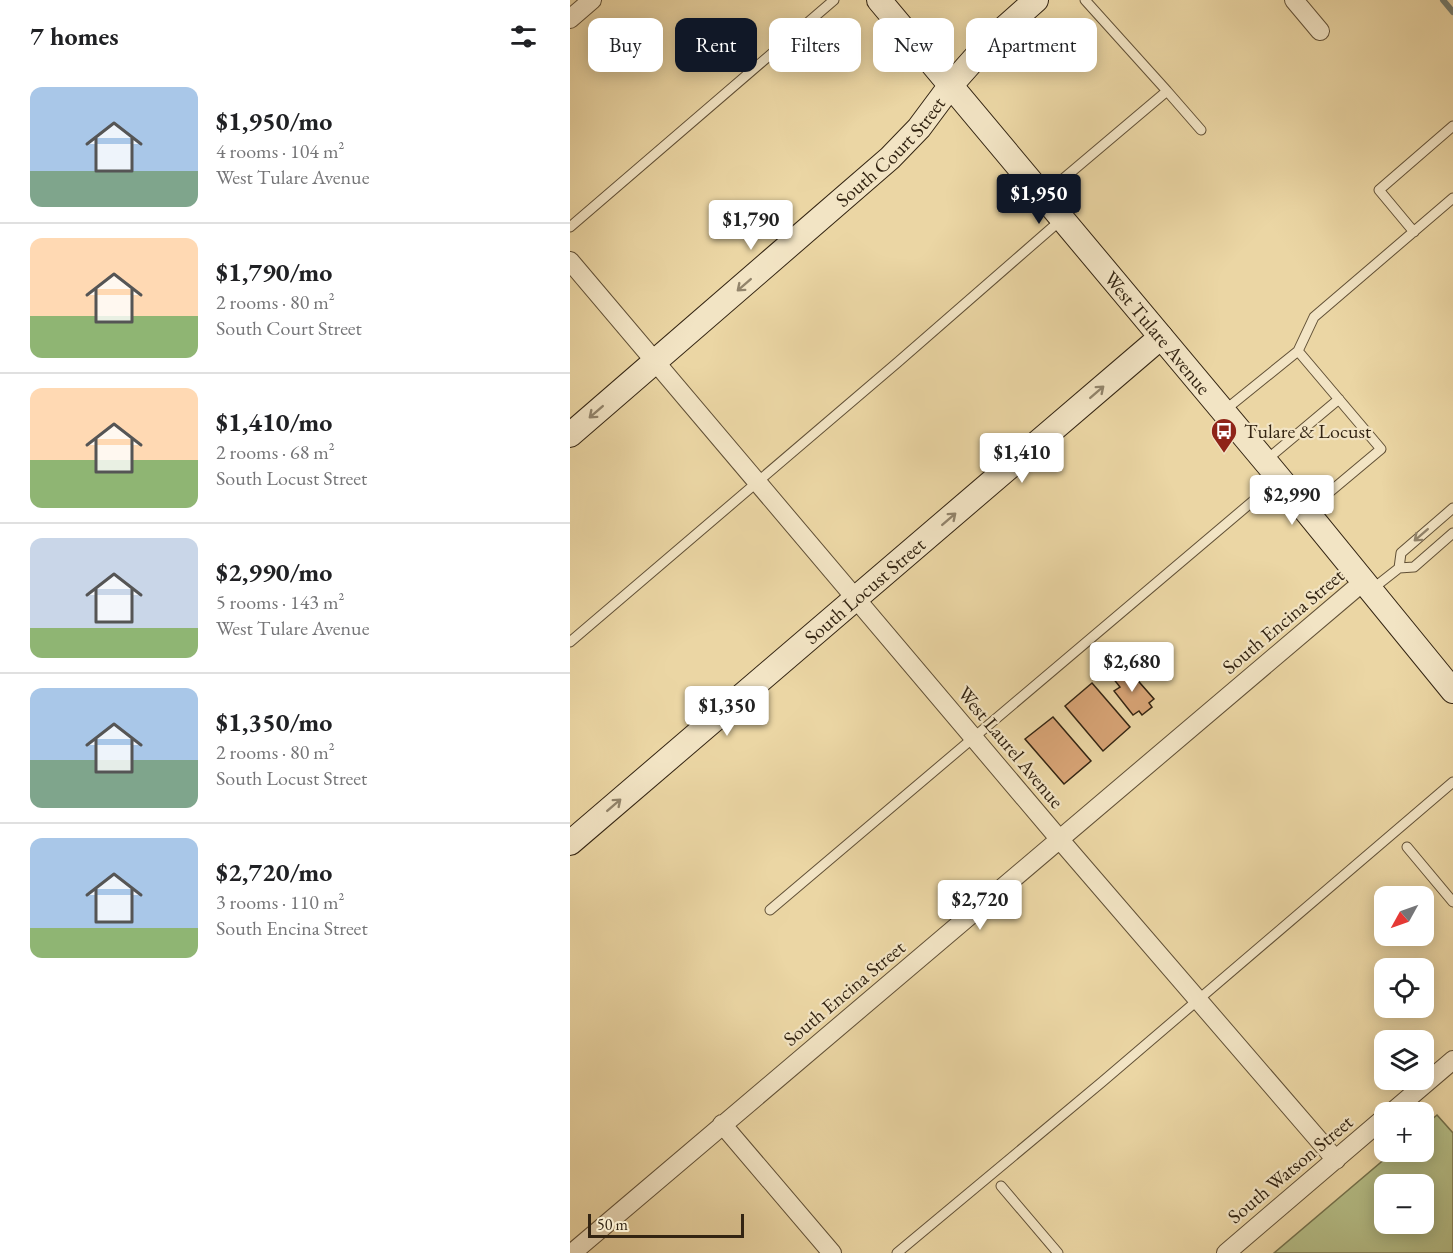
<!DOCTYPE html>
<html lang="en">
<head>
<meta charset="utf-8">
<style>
	body { margin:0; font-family:"EB Garamond",serif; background:#f6f6f6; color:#202124; height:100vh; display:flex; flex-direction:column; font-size:22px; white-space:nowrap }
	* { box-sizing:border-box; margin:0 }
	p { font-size:20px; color:#757577 }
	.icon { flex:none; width:33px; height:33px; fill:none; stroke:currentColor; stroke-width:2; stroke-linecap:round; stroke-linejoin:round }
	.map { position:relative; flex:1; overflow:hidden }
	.panel { display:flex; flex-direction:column; background:#fff; width:570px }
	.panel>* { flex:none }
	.top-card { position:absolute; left:18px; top:18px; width:570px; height:54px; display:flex; gap:12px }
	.needle { width:39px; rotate:230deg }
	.controls { position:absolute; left:804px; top:886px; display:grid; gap:12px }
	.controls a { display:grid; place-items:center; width:60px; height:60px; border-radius:12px; background:#fff; box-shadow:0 3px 15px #0003; font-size:30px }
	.scale { position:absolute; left:18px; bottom:15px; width:156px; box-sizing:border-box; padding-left:6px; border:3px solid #332412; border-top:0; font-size:16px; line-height:21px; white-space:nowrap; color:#332412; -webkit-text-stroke:4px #f2e4c4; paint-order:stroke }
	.price { position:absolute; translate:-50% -51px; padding:0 14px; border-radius:6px; background:#fff; color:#222; font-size:20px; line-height:39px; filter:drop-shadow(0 2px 3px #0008) }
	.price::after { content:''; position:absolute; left:50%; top:36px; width:18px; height:14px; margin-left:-9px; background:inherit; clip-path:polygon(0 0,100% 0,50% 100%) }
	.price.selected { background:#111827; color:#fff }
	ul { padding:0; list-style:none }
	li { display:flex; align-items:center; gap:18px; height:150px; padding:0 30px }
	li+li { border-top:2px solid #e0e0e0 }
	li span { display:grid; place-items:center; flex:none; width:168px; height:120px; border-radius:12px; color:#555 }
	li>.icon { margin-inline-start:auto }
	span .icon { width:72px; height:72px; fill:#fffc; stroke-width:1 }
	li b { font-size:26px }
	h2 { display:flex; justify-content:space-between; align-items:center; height:72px; padding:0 30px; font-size:26px }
	.chip { padding:0 21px; border-radius:12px; background:#fff; box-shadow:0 3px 15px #0003; font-size:21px; line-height:54px }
	.chip.selected { background:#111827; color:#fff }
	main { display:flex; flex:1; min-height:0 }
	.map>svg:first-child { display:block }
	.green { fill:#b5be87; stroke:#74714c; stroke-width:1.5; fill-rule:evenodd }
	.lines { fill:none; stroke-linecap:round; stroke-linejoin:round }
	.stream { stroke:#727c71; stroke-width:6 }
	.building { fill:#d8a476; stroke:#332412; stroke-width:1.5 }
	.lane-casing { stroke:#615036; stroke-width:11 }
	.street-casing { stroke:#615036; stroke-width:20 }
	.secondary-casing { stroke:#332412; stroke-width:26 }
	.lane { stroke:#f2e4c4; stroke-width:9 }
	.street { stroke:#f2e4c4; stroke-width:18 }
	.secondary { stroke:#f2e4c4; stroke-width:24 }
	.oneway { stroke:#92846b }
	.labels { text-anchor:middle; stroke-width:4.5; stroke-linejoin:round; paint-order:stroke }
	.street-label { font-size:20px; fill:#332412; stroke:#f2e4c4 }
	.poi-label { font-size:20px; fill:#332412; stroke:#f2e4c4; text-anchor:start }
</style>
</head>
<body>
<main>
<section class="panel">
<h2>7 homes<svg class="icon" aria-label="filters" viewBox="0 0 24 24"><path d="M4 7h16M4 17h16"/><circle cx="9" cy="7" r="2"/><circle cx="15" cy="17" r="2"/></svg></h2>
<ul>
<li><span style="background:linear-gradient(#a9c7e8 70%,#7fa58c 0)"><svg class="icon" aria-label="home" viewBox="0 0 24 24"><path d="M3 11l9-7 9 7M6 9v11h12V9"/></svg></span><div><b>$1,950/mo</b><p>4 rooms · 104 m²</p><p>West Tulare Avenue</p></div></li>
<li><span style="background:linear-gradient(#ffd9b3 65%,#8fb573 0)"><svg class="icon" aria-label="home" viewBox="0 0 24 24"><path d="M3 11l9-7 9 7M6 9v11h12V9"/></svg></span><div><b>$1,790/mo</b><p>2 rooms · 80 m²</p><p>South Court Street</p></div></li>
<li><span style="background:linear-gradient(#ffd9b3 60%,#8fb573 0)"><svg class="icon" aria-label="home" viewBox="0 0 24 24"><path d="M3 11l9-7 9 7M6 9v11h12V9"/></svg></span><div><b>$1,410/mo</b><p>2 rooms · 68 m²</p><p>South Locust Street</p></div></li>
<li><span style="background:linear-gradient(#c9d6e8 75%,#8fb573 0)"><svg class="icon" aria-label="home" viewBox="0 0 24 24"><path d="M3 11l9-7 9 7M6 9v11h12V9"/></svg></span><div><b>$2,990/mo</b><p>5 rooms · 143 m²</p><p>West Tulare Avenue</p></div></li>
<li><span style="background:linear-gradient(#a9c7e8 60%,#7fa58c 0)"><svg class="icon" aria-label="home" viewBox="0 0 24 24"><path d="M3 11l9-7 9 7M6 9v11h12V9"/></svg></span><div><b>$1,350/mo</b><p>2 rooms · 80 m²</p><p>South Locust Street</p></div></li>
<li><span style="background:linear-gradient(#a9c7e8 75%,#8fb573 0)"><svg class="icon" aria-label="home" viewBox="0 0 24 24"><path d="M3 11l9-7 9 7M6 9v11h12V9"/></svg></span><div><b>$2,720/mo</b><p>3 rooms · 110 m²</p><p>South Encina Street</p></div></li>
</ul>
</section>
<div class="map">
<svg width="883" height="1253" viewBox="0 0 883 1253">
	<rect width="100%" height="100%" fill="#ebd6a4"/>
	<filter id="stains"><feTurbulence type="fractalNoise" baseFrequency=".00333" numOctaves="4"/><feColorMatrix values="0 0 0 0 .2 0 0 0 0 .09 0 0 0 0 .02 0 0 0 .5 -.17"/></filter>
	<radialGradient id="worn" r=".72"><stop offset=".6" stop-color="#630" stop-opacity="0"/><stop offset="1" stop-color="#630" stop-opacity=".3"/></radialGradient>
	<!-- green -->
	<path class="green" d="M867,1115L883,1133V1253H704L823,1152H854V1126ZM814,1185H854V1224H814Z"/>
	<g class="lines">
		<!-- stream -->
		<path class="stream" d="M873,0L883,12"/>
	</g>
	<!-- building -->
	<path class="building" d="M556,667L584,699L579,703L582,707L572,715L569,711L563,715L544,691L550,687L542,677Z
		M522,683L560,727L533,751L495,706Z
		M483,717L521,761L494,784L455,739Z"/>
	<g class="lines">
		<!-- lane casing -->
		<g class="lane-casing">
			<path id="lane" d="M597,91L631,130
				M474,195L597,91L515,0
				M0,227L264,0
				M844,232L809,190L883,126
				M728,351L811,449L737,511
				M655,410L728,351L744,317L883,198
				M695,461L769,399
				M829,568L831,553L883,508
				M801,590L829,568L844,567L883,533
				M0,642L328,362L492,219
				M837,847L883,902
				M200,910L709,479
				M431,1186L488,1253
				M327,1253L532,1082L883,782"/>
		</g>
		<!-- street casing -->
		<g class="street-casing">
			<path id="street" d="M724,0L750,31
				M0,19L22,0
				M0,261L491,841L766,1160
				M821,1113L883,1060
				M152,1124L262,1253
				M2,1253L794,581
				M656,1253L814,1118"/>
		</g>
		<!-- secondary casing -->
		<g class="secondary-casing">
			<g id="secondary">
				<path id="s1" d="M309,0L710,479L883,691"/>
				<path id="s2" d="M0,435L320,158L349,128L381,85L420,41L466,0"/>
				<path id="s3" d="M0,843L591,337"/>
			</g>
		</g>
		<!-- lane -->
		<use href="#lane" class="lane"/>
		<!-- street -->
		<use href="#street" class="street"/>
		<!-- secondary -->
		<use href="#secondary" class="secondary"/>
	</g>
	<!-- one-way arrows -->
	<defs><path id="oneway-shaft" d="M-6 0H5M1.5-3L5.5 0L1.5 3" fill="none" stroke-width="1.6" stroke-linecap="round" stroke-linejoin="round" transform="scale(1.5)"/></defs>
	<g class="oneway">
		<use href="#oneway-shaft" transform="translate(174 285) rotate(139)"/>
		<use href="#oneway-shaft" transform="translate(527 392) rotate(-41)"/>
		<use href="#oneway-shaft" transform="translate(26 412) rotate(139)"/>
		<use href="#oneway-shaft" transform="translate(379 519) rotate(-41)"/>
		<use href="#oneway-shaft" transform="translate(851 535) rotate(139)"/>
		<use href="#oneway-shaft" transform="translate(44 805) rotate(-41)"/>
	</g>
	<!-- icons -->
	<defs>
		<g id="bus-pin" transform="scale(1.35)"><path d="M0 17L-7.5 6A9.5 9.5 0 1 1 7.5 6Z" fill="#8f2418" stroke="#f2e4c4"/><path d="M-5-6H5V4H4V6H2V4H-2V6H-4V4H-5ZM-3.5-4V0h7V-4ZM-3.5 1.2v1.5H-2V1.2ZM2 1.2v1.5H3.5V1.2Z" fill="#fff"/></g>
	</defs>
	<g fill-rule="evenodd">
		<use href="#bus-pin" x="654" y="431"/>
	</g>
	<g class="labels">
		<!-- street labels -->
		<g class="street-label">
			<text dy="7" stroke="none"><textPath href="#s2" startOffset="428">South Court Street</textPath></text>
			<text dy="7" stroke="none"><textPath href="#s1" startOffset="434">West Tulare Avenue</textPath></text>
			<text dy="7" stroke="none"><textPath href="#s3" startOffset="388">South Locust Street</textPath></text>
			<text transform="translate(713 621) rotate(-40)" y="7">South Encina Street</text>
			<text transform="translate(441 747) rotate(50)" y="7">West Laurel Avenue</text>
			<text transform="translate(274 993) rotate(-40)" y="7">South Encina Street</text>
			<text transform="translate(720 1169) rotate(-40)" y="7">South Watson Street</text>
		</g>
		<!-- poi labels -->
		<g class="poi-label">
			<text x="674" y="438">Tulare &amp; Locust</text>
		</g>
	</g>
	<rect width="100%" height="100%" filter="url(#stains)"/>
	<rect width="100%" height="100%" fill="url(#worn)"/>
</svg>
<div class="controls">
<a><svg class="needle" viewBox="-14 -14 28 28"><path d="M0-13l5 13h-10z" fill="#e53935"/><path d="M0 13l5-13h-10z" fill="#757577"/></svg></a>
<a><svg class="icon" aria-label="locate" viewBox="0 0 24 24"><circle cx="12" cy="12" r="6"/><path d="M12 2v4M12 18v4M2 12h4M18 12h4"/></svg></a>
<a><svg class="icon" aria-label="layers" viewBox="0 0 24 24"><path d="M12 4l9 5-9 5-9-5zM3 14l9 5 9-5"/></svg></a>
<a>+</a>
<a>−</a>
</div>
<div class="scale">50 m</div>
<b class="price selected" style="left:469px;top:225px">$1,950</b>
<b class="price" style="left:181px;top:251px">$1,790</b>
<b class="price" style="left:452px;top:484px">$1,410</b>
<b class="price" style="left:722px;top:526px">$2,990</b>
<b class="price" style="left:562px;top:693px">$2,680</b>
<b class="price" style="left:157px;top:737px">$1,350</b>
<b class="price" style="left:410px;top:931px">$2,720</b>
<div class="top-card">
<a class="chip">Buy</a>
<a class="chip selected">Rent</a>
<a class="chip">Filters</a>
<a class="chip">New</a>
<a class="chip">Apartment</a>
</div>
</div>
</main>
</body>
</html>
